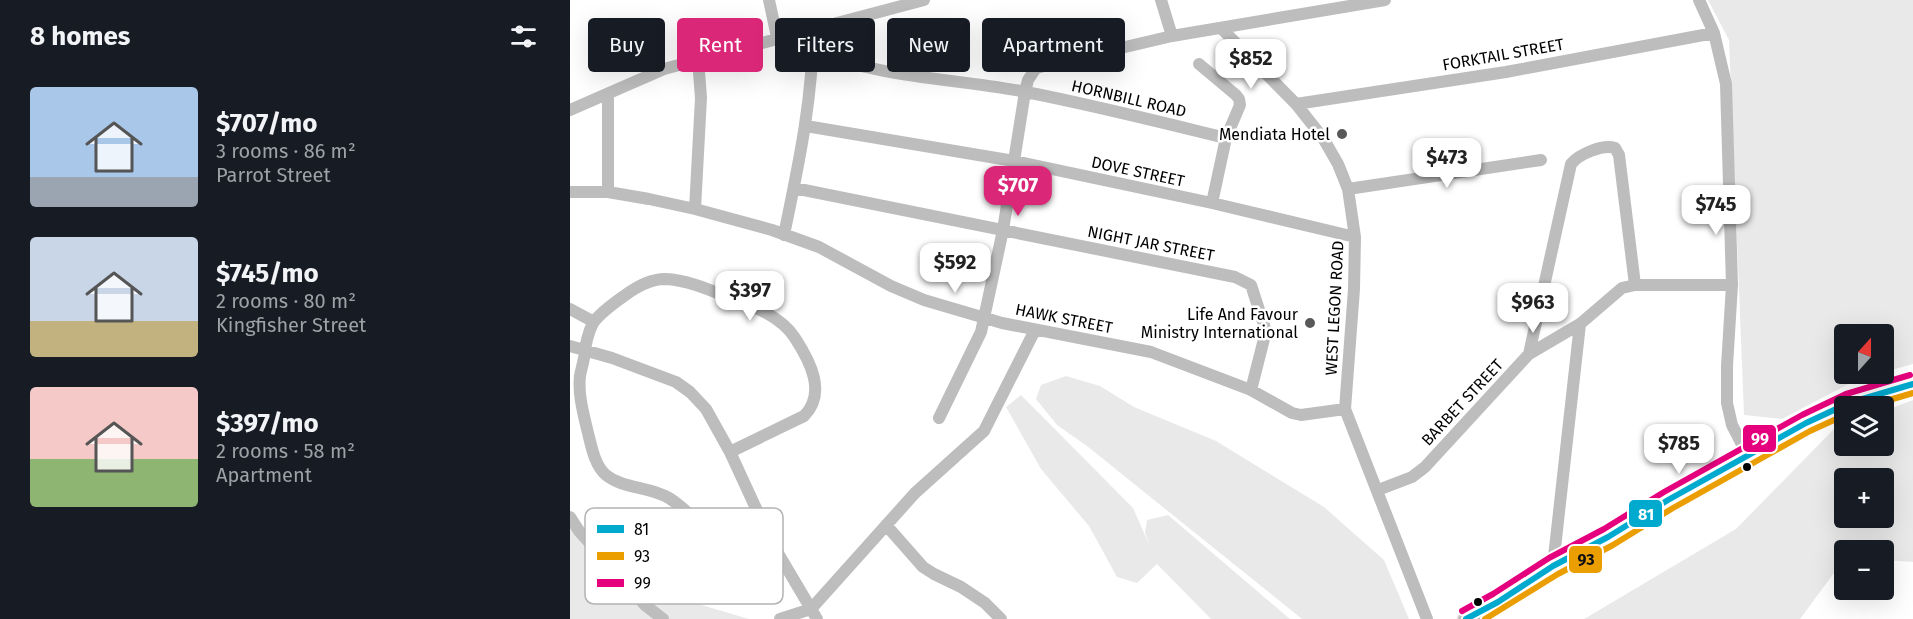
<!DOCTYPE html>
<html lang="en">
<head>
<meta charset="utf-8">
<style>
	body { margin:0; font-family:"Fira Sans",sans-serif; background:#242831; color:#f1f3f6; height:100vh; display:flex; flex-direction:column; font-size:22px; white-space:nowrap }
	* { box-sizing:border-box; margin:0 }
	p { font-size:20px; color:#9ea1a6 }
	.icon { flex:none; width:33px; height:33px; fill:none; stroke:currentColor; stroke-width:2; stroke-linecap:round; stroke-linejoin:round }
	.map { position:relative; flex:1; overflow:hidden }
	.drawer { display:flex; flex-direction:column; background:#171b24; width:570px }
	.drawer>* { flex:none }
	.hud { position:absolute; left:18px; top:18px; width:570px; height:54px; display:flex; gap:12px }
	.needle { width:39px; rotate:21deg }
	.fabs { position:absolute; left:1264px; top:324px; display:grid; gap:12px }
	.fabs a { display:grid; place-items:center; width:60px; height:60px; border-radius:6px; background:#171b24; box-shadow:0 6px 24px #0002; font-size:30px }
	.price { position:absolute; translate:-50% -51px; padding:0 14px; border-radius:12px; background:#fff; color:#222; font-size:20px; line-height:39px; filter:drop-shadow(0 2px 3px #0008) }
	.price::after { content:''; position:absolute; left:50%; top:36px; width:18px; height:14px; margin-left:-9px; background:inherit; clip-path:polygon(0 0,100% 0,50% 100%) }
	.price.active { background:#db2777; color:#fff }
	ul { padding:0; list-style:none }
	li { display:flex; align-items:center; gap:18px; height:150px; padding:0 30px }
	li span { display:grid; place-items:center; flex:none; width:168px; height:120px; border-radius:6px; color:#555 }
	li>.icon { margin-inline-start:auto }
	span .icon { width:72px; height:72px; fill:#fffc; stroke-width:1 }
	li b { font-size:26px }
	h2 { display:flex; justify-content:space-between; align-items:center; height:72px; padding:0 30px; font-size:26px }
	.pill { padding:0 21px; border-radius:6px; background:#171b24; box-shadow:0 6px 24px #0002; font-size:21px; line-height:54px }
	.pill.active { background:#db2777; color:#fff }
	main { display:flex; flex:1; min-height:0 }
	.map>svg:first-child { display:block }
	.green { fill:#e9e9e9; fill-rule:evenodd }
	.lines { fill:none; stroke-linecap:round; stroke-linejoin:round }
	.major-casing { stroke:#dbdbdb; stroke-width:18 }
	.minor { stroke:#bdbdbd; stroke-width:12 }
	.major { stroke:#bdbdbd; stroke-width:15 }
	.bus-1-casing { stroke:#fff; stroke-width:10 }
	.bus-2-casing { stroke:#fff; stroke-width:10 }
	.bus-3-casing { stroke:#fff; stroke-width:10 }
	.bus-1 { stroke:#00a9ce; stroke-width:6 }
	.bus-2 { stroke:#eb9e00; stroke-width:6 }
	.bus-3 { stroke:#e5007d; stroke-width:6 }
	.poi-dot { fill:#595959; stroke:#fff; stroke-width:2 }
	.bus-dot { fill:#000; stroke:#fff; stroke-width:2 }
	.labels { text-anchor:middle; stroke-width:5; stroke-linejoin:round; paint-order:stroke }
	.street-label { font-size:16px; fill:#000; stroke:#fff }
	.poi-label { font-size:16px; fill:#000; stroke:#fff; text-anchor:end }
	.key { fill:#fff; stroke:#b2b2b2; stroke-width:1.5 }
	.key-label { font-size:16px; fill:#000 }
	.line-badge { stroke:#fff; stroke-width:2 }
	.badge-label { font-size:16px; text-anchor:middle; font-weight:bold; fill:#fff }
	.pale-badge-label { font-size:16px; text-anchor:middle; font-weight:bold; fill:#111 }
</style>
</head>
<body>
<main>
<section class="drawer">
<h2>8 homes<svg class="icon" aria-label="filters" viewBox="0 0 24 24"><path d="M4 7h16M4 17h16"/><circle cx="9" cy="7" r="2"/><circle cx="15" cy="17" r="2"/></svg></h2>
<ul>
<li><span style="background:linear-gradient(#a9c7e8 75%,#9aa5b1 0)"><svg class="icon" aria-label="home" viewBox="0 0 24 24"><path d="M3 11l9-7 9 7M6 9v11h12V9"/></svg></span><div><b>$707/mo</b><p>3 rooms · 86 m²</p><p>Parrot Street</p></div></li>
<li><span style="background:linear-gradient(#c9d6e8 70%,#c2b280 0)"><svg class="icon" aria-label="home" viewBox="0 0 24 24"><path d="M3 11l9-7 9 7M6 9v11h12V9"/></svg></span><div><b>$745/mo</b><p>2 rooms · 80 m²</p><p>Kingfisher Street</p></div></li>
<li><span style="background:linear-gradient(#f6c9c9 60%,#8fb573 0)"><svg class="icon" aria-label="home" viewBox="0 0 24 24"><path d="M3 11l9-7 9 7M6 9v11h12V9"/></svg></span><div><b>$397/mo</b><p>2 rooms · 58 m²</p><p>Apartment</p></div></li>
</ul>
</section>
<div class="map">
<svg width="1343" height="619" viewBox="0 0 1343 619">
	<rect width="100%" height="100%" fill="#fff"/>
	<!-- green -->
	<path class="green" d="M1138,0H1343V364L1314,372V334H1275V374H1308L1290,378L1212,419L1174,415L1159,40Z
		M496,376L530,386L564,407L646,441L754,507L814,560L839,619H732L517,446L487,425L466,399L471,385Z
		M451,395L563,508L579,544L575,532L577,520L598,515L720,619H641L587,564L567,583L547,577L519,526L471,469L436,407Z
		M1343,400V562L1314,560V550H1275V558L1230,619H1014L1166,529L1264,429L1275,425V446H1314V411ZM1275,478H1314V518H1275Z
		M0,512L71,587L179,619H0Z"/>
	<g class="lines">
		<!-- major casing -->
		<g class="major-casing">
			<path id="major" d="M896,619L928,602L983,566L1038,537L1098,500L1236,423L1279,403L1343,384"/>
		</g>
		<!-- minor -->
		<path class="minor" d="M199,0L207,37
			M591,0L602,36
			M1129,0L1144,33L1156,84L1162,285L1157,366V403L1162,425L1178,456
			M652,29L726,104L753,138L768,164L778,189L785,237L784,289L775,409L857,619
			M243,50C311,79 384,78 456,92C523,105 590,122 656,138
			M629,64L666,95L669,99L670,105L656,138L642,203
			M38,94V192
			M726,104L936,72L1144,33
			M0,110L94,69L354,0
			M236,126L444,161L642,203L785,237
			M224,188L665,277L681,285L695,328L694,339L681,390
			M778,189L971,160
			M0,192H38L79,199L125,209L202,230L249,247L321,286L354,300L432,323L581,352L681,390L722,413L731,415L775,409
			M125,209L131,98L128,59
			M214,235C228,167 243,99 243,29
			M0,309L24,322
			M0,346L42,358L106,382L120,392L136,409L160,452L202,543L247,619
			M959,354L1001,164C1009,154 1033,144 1045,148L1049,155L1065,285
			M369,418L411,332L433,230L455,92L458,80L466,68L602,36L815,0
			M160,452L234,416C257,393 240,361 225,338C211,316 183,306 160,298C140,290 118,280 95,279C80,279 66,287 54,296C44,303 30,313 23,323C18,333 15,347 14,358C13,364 11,370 10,376C8,394 13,412 17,429C21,444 24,465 36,475C53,489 79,486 99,498C123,513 140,541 170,545C180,547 192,544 202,543
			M808,490L842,477L855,467L959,354L1010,324L1052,288L1065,285H1162
			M0,517L9,531L75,605L93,619
			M316,525L353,567L364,574L391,587L415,603L431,619
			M983,566L1010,324
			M210,619L241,609L345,493L414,431L465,330"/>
		<!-- major -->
		<use href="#major" class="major"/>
		<!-- bus-1 casing -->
		<g class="bus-1-casing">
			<path id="bus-1" d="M896,619L928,602L983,566L1038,537L1098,500L1236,423L1279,403L1343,384"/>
		</g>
		<!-- bus-2 casing -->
		<g class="bus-2-casing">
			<path id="bus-2" d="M1299,406L1343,393
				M915,619L988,574L1043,545L1103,508L1240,431L1275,415"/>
		</g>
		<!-- bus-3 casing -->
		<g class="bus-3-casing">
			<path id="bus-3" d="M892,611L923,594L979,558L1034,529L1094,492L1232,415L1276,394L1340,375"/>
		</g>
		<!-- bus-1 -->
		<use href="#bus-1" class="bus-1"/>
		<!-- bus-2 -->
		<use href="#bus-2" class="bus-2"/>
		<!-- bus-3 -->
		<use href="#bus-3" class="bus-3"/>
	</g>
	<!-- markers -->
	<g class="poi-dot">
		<circle cx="772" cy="134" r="6"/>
		<circle cx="740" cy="323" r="6"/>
	</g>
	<g class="bus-dot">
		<circle cx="1177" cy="467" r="5"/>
		<circle cx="908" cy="602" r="5"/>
	</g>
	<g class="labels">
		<!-- street labels -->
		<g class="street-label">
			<text transform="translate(933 54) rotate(-10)" y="6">FORKTAIL STREET</text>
			<text transform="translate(559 98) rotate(13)" y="6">HORNBILL ROAD</text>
			<text transform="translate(568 171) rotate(12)" y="6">DOVE STREET</text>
			<text transform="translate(581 243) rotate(11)" y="6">NIGHT JAR STREET</text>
			<text transform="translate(764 308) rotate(-87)" y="6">WEST LEGON ROAD</text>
			<text transform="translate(494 318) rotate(11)" y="6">HAWK STREET</text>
			<text transform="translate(892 402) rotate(-47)" y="6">BARBET STREET</text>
		</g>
		<!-- poi labels -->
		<g class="poi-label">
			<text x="760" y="140">Mendiata Hotel</text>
			<text x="728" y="320">Life And Favour<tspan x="728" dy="18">Ministry International</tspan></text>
		</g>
	</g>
	<!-- legend -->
	<rect x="15" y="508" width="198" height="96" rx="9" class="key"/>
	<rect x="27" y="525" width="27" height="8" fill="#00a9ce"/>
	<rect x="27" y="552" width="27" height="8" fill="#eb9e00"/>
	<rect x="27" y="579" width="27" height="8" fill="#e5007d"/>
	<g class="key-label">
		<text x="64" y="535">81</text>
		<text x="64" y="562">93</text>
		<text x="64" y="589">99</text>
	</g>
	<g class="line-badge">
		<rect x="1172" y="424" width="35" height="29" rx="6" fill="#e5007d"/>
		<rect x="1058" y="499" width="35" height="29" rx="6" fill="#00a9ce"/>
		<rect x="998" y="545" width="35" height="29" rx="6" fill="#eb9e00"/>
	</g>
	<g class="badge-label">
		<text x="1190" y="444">99</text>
		<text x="1076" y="520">81</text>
	</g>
	<g class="pale-badge-label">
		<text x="1016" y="565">93</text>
	</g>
</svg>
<div class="fabs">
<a><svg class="needle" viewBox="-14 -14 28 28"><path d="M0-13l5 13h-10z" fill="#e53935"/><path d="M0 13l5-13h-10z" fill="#9ea1a6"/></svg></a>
<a><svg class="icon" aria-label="layers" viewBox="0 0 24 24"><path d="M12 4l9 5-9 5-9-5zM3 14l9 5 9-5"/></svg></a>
<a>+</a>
<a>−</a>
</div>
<b class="price" style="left:681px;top:90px">$852</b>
<b class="price" style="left:877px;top:189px">$473</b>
<b class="price active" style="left:448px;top:217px">$707</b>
<b class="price" style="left:1146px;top:236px">$745</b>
<b class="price" style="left:385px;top:294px">$592</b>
<b class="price" style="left:180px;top:322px">$397</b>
<b class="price" style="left:963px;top:334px">$963</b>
<b class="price" style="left:1109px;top:475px">$785</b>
<div class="hud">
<a class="pill">Buy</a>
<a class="pill active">Rent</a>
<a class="pill">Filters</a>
<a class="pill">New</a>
<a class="pill">Apartment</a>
</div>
</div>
</main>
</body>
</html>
